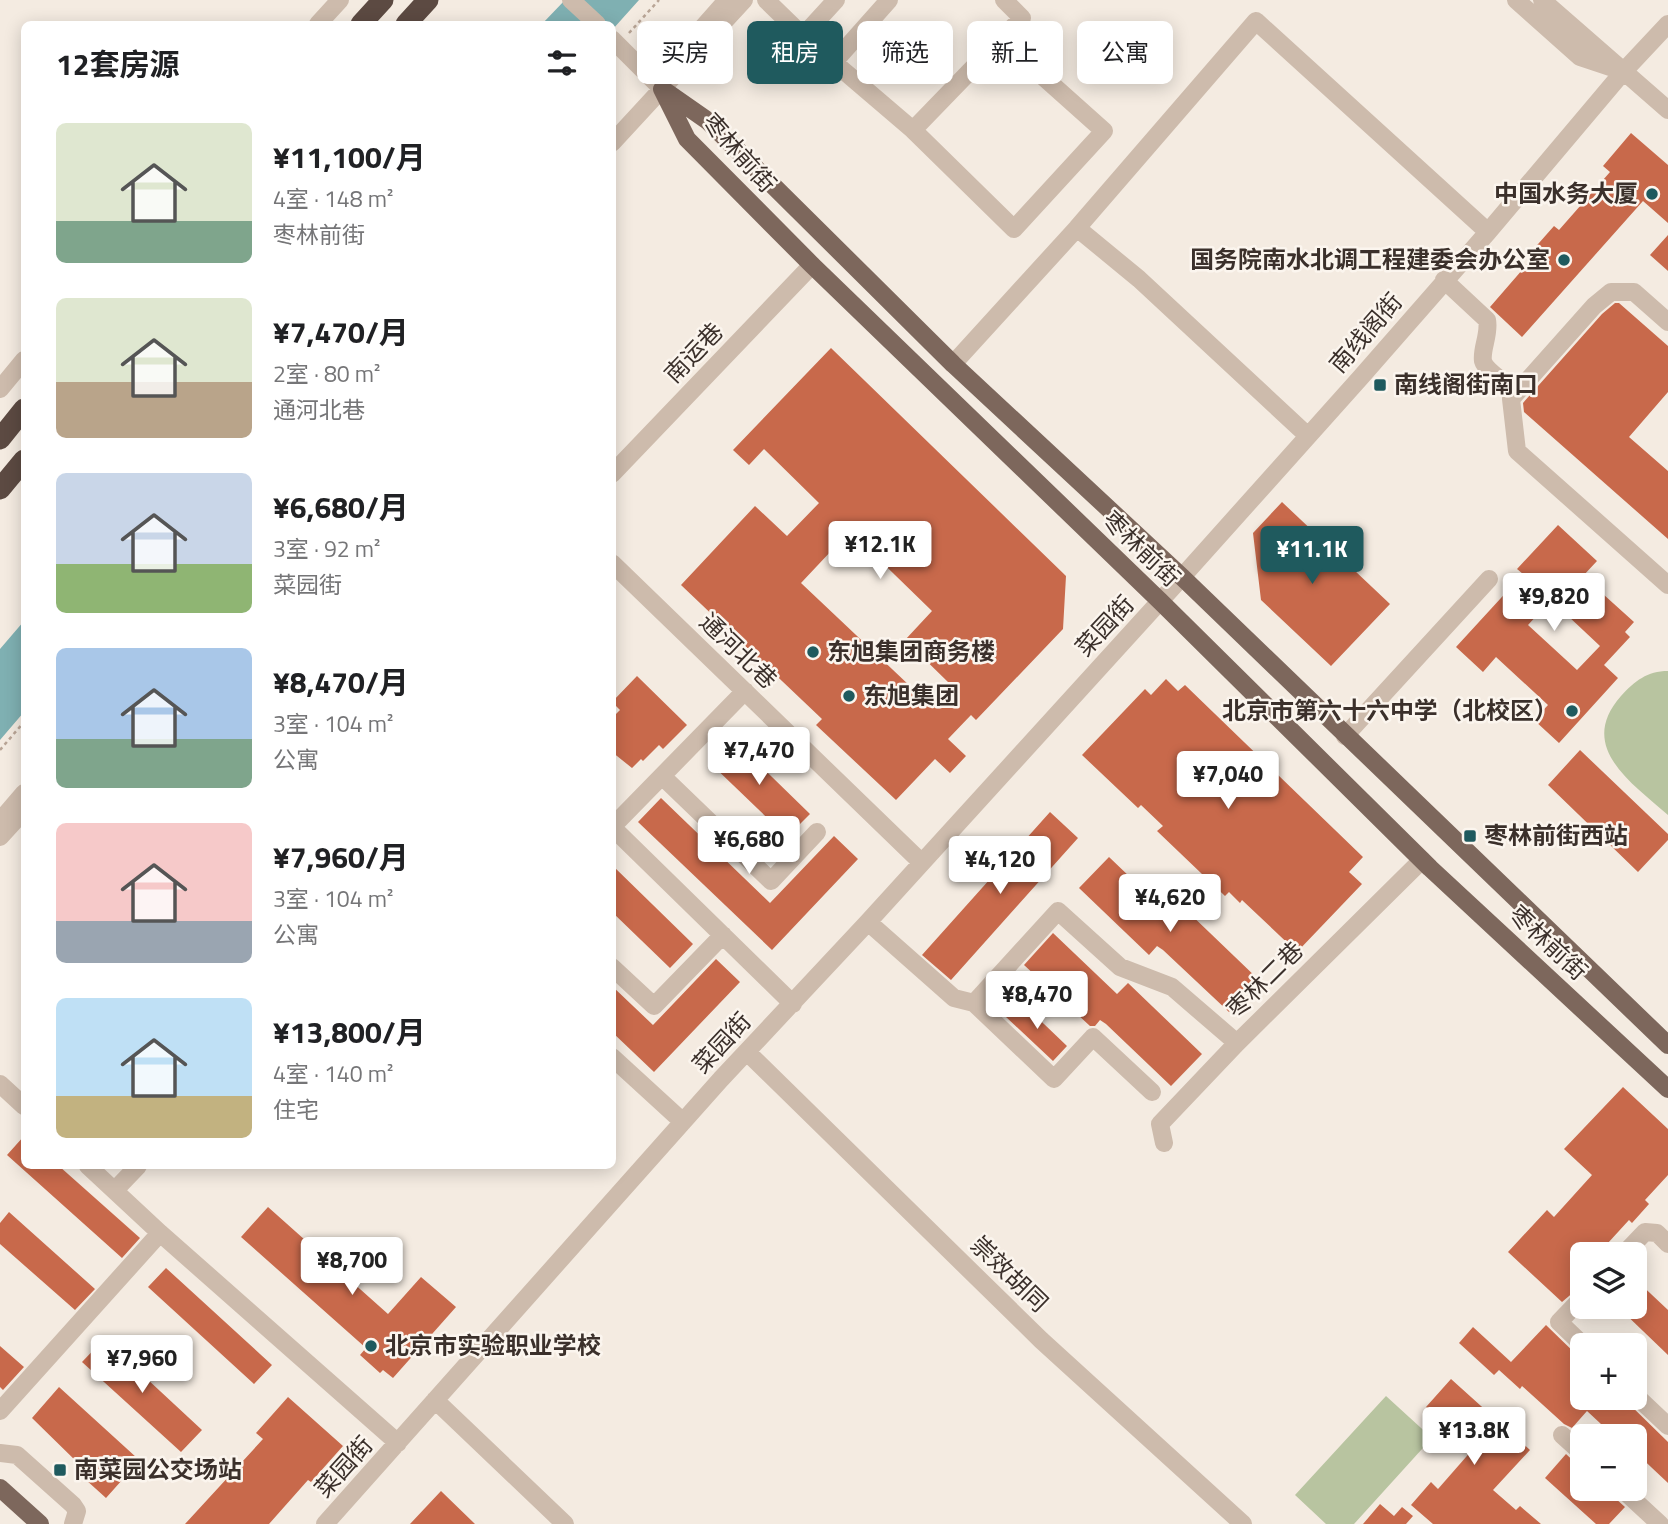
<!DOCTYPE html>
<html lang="zh">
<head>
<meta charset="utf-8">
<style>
	body { margin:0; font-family:"Titillium Web","Noto Sans SC",sans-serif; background:#f6f6f6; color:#202124; height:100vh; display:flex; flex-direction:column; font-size:26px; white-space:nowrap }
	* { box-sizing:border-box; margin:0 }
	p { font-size:23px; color:#757577 }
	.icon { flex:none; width:38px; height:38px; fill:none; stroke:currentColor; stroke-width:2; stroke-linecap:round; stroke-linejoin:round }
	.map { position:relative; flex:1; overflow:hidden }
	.drawer { position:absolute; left:21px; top:21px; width:595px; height:1148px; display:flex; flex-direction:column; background:#fff; border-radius:10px; box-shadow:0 4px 18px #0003 }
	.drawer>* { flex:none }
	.guide { position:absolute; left:637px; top:21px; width:665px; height:63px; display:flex; gap:14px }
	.tools { position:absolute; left:1570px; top:1242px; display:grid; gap:14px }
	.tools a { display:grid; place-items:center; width:77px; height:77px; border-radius:10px; background:#fff; box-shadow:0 4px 18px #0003; font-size:35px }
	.price { position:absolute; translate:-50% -60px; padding:0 16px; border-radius:7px; background:#fff; color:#222; font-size:23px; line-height:46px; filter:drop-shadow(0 2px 4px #0008) }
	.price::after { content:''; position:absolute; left:50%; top:42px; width:21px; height:16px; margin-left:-10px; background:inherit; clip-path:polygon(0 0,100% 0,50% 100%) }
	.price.active { background:#1f5a5e; color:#fff }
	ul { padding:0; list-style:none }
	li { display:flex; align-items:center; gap:21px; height:175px; padding:0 35px }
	li span { display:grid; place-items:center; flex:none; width:196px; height:140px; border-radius:10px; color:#555 }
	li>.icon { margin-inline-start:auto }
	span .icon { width:84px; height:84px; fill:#fffc; stroke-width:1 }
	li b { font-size:30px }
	h2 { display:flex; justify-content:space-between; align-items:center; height:84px; padding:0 35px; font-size:30px }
	.chip { padding:0 24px; border-radius:10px; background:#fff; box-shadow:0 4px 18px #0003; font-size:24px; line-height:63px }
	.chip.active { background:#1f5a5e; color:#fff }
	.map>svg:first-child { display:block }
	.green { fill:#b8c4a0 }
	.water { fill:#7fb0b2 }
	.building { fill:#c8694b; fill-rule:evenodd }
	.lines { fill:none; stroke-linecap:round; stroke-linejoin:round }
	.path { stroke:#b9a596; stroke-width:2.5; stroke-dasharray:3.5 3.5; stroke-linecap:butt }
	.minor { stroke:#cdbbac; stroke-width:18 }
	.major { stroke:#7d675c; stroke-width:18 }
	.highway { stroke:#5c4a42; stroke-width:21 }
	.poi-dot { fill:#1f5a5e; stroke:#fbf5ee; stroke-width:2.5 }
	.labels { text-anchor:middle; stroke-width:5; stroke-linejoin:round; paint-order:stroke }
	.street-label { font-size:24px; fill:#3b302b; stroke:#fbf5ee }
	.poi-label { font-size:24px; font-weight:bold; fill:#3b302b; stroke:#fbf5ee; text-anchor:start }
</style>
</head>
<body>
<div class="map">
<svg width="1668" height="1524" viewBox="0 0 1668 1524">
	<rect width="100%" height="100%" fill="#f4ebe1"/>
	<!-- green -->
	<path class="green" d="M1668,671V815C1632,783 1576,747 1621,696C1635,681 1647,671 1668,671Z
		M1386,1396L1432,1438L1354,1524H1326L1295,1495Z"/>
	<!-- water -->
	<path class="water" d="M565,0H639L613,29L612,24H542Z
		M24,621V712L0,740V649Z"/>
	<!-- building -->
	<path class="building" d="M1631,133L1668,165V223L1643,201L1522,337L1490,307L1535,255L1531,252L1554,226L1559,230L1610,172L1603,166Z
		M1668,235V271L1650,255Z
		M1615,303H1619L1668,346V392L1629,437L1668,471V539L1524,412L1523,403L1602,314Z
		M831,348L1066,576L1063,629L976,720L971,715L948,739L966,756L950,773L935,759L896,800L816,725L822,719L681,585L755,506L787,536L819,503L764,449L749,465L733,450ZM858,539L932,611L905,640L949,683L929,704L801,583L833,549L841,557Z
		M1282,502L1390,604L1331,666L1261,600L1253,533Z
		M1558,525L1597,561L1583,576L1634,622L1625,632L1630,637L1604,665L1618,678L1559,743L1534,720L1548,705L1496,657L1483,672L1456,647L1523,574L1517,569ZM1551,600L1600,646L1577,670L1528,625Z
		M637,676L687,725L663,749L659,745L643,761L641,759L632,768L612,752V718L620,710L612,702Z
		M1166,679L1178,691L1185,685L1363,857L1349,872L1362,884L1297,952L1242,900L1240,903L1229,892L1225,896L1157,831L1163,826L1141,805L1138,808L1082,755L1145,689L1151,695Z
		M731,737L810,814L787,837L708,761Z
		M1580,750L1668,834V840L1638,872L1548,785Z
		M661,798L770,903L834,836L858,859L772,950L638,822Z
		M1050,812L1078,838L951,980L922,955Z
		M1109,857L1175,920L1185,909L1259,980L1229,1012L1163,950L1157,946L1149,955L1079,888Z
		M612,865L693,944L670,968L612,912Z
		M1053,933L1117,994L1128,983L1202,1054L1171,1086L1106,1024L1100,1020L1095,1026H1090L1024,965Z
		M716,959L740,982L654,1072L612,1032V986L653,1025Z
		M1021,1002L1067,1046L1053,1061L1006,1017Z
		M1623,1087L1668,1129V1175L1645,1200L1649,1204L1632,1223L1629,1220L1597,1255H1582V1285L1562,1302L1508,1252L1547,1210L1554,1217L1592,1175L1564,1149Z
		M24,1136V1166H59L140,1238L122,1258L7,1155Z
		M268,1207L388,1314L421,1277L456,1307L393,1378L383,1370L380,1373L360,1355L366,1348L241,1237Z
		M9,1212L95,1289L75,1310L0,1244V1223Z
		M166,1268L272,1365L254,1384L148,1287Z
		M1634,1278L1668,1310V1355L1618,1307H1634Z
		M1546,1325L1582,1360V1398H1623L1668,1442V1483L1634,1451V1437H1615L1587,1411L1572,1428L1564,1424L1522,1386L1520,1389L1499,1370L1494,1375L1459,1343L1473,1327L1511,1362Z
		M104,1339L202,1430L181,1452L82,1362Z
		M0,1346L24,1367L3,1390L0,1387Z
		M1451,1379L1530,1450L1493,1490L1516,1510L1520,1506L1541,1524H1433L1411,1505L1431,1482L1438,1489L1473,1449L1426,1407Z
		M59,1387L148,1468L139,1478L131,1470L106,1498L75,1470L80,1465L32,1418Z
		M288,1397L343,1446L311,1482L308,1480L269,1524H185L263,1439L256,1433Z
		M1566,1454L1582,1469V1489H1605L1625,1507L1609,1524H1596L1545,1478Z
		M441,1491L475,1524H410Z
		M1380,1504L1394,1516L1402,1507L1413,1516L1406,1524H1363Z"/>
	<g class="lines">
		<!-- path -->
		<path class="path" d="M629,33L659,0
			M0,750L24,722"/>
		<!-- minor -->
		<path class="minor" d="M571,0L597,24
			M766,0L803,36L913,130L1014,229L1104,131L1001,39L1022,18L1004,0
			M1516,0L1580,57L1613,68
			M1542,0L1668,110
			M318,24L340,0
			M697,34L727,0
			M803,36L836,0
			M612,39L662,89
			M833,63L889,0
			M913,130L1001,39
			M612,143L744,0
			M1077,228L1139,279L1308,436
			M1444,280L1487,320C1490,334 1481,349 1483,361C1485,370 1509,386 1517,392
			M1668,322L1634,292H1611L1594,306L1511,399L1517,451L1668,585
			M953,364L1077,228L1256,21L1488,232
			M0,389L24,360
			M612,474L812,265
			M612,563L921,862
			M1345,736L1489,579
			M662,776L771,881L817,832
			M0,821L24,793
			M612,827L793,1004
			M612,827L745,691
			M0,837L21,814
			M868,922L954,998L974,1003
			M612,967L654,1006L723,935
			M747,1052L1041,1340L1243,1524
			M612,1057L683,1122
			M0,1084L24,1106
			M1152,1092L1093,1037L1054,1079L974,1003L1058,911L1120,967L1172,987L1237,1043
			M1164,1143L1160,1124L1237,1043L1422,860
			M88,1166L160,1233L398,1443
			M115,1190L138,1166
			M1623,1255L1645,1232L1657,1233L1668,1244
			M1582,1298L1559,1322L1584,1346
			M1634,1394L1668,1426
			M435,1400L565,1524
			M0,1411L160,1233
			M1562,1435L1582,1453
			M0,1453L17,1455L73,1505L77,1511L73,1524
			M1622,1489L1660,1524
			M325,1524L721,1079L868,922L1182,577L1361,377L1488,232L1623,72L1668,24"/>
		<!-- major -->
		<path class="major" d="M662,89L687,139L812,265L1160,601L1430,868L1668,1089
			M665,91L708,121L953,364L1182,577L1668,1045
			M0,1488L40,1524"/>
		<!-- highway -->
		<path class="highway" d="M361,24L383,0
			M406,24L428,0
			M0,439L24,409
			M0,489L24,460"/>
	</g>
	<!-- markers -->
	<g class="poi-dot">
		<circle cx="1652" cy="194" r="7"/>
		<circle cx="1564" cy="260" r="7"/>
		<rect x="1373" y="378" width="14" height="14" rx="3.5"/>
		<circle cx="813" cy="652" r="7"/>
		<circle cx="849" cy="696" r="7"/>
		<circle cx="1572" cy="711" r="7"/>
		<rect x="1463" y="829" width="14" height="14" rx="3.5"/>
		<circle cx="371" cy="1346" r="7"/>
		<rect x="53" y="1463" width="14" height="14" rx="3.5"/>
	</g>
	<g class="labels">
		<!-- street labels -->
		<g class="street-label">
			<text transform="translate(739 153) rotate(48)" y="8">枣林前街</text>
			<text transform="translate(1366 333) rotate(-49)" y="8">南线阁街</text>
			<text transform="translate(694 353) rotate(-46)" y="8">南运巷</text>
			<text transform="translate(1141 549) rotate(44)" y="8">枣林前街</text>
			<text transform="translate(1105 626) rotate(-47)" y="8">菜园街</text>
			<text transform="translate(738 651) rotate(44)" y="8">通河北巷</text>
			<text transform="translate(1548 943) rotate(43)" y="8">枣林前街</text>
			<text transform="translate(1265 980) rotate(-45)" y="8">枣林二巷</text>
			<text transform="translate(722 1043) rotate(-47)" y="8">菜园街</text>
			<text transform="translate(1009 1274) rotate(44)" y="8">崇效胡同</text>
			<text transform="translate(344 1467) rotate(-48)" y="8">菜园街</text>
		</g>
		<!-- poi labels -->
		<g class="poi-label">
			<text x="1638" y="202" text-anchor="end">中国水务大厦</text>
			<text x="1550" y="268" text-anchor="end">国务院南水北调工程建委会办公室</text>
			<text x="1394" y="393">南线阁街南口</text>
			<text x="827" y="660">东旭集团商务楼</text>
			<text x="863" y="704">东旭集团</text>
			<text x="1558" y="719" text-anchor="end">北京市第六十六中学（北校区）</text>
			<text x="1484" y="844">枣林前街西站</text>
			<text x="385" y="1354">北京市实验职业学校</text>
			<text x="74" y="1478">南菜园公交场站</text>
		</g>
	</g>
</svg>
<div class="tools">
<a><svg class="icon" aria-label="layers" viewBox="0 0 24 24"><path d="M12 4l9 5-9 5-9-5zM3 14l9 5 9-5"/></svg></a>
<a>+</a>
<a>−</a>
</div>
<b class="price" style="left:880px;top:581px">¥12.1K</b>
<b class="price active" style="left:1312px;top:586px">¥11.1K</b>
<b class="price" style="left:1554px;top:633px">¥9,820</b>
<b class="price" style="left:759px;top:787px">¥7,470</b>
<b class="price" style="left:1228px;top:811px">¥7,040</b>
<b class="price" style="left:749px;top:876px">¥6,680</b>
<b class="price" style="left:1000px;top:896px">¥4,120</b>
<b class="price" style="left:1170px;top:934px">¥4,620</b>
<b class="price" style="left:1037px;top:1031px">¥8,470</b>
<b class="price" style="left:352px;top:1297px">¥8,700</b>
<b class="price" style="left:142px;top:1395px">¥7,960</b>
<b class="price" style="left:1474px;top:1467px">¥13.8K</b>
<div class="guide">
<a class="chip">买房</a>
<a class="chip active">租房</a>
<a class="chip">筛选</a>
<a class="chip">新上</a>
<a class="chip">公寓</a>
</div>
<section class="drawer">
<h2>12套房源<svg class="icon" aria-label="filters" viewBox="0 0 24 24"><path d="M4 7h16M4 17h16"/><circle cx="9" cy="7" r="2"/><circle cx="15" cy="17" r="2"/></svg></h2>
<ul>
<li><span style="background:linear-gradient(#dfe7d0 70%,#7fa58c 0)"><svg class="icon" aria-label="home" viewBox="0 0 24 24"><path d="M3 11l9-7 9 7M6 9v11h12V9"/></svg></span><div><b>¥11,100/月</b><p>4室 · 148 m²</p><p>枣林前街</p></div></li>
<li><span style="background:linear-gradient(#dfe7d0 60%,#b9a48a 0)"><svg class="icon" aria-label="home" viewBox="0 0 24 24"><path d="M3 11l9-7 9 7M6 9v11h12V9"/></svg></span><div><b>¥7,470/月</b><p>2室 · 80 m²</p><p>通河北巷</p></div></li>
<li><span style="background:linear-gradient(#c9d6e8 65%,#8fb573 0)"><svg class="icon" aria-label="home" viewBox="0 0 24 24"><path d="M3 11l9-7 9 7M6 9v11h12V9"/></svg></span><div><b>¥6,680/月</b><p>3室 · 92 m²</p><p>菜园街</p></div></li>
<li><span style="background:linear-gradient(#a9c7e8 65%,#7fa58c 0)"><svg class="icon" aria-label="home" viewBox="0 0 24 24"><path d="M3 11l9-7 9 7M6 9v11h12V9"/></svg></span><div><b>¥8,470/月</b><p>3室 · 104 m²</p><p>公寓</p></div></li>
<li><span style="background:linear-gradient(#f6c9c9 70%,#9aa5b1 0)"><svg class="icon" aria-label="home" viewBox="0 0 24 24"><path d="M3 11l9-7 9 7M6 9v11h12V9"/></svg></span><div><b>¥7,960/月</b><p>3室 · 104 m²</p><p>公寓</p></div></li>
<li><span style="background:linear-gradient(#bfe0f5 70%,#c2b280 0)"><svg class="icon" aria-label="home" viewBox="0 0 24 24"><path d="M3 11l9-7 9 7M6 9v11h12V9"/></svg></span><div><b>¥13,800/月</b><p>4室 · 140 m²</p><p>住宅</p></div></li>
</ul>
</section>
</div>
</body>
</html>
